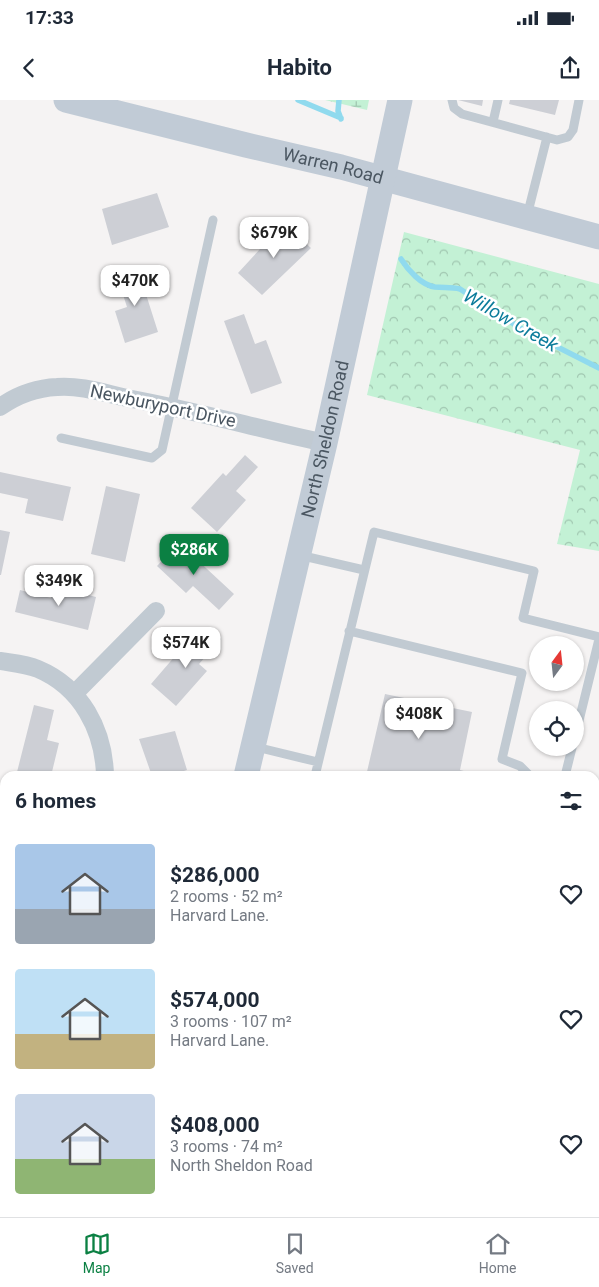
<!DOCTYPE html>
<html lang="en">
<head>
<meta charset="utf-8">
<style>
	body { margin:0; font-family:Roboto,sans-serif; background:#f2f2f3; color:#1f2937; height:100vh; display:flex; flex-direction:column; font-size:19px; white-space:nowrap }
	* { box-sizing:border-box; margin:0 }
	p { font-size:16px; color:#747a83 }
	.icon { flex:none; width:28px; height:28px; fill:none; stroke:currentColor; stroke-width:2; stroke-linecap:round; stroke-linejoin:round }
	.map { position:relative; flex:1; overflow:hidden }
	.details { position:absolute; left:0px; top:671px; width:600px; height:446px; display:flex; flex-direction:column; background:#fff; border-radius:15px 15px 0 0; box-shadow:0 1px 4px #0004 }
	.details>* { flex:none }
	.needle { width:32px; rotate:15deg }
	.buttons { position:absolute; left:529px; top:536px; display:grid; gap:10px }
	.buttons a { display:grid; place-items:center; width:55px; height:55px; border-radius:50%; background:#fff; box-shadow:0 1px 4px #0004; font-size:25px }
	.price { position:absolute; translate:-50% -42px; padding:0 11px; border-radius:10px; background:#fff; color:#222; font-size:16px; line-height:32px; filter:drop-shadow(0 1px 2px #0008) }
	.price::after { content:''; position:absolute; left:50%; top:30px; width:15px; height:11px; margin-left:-8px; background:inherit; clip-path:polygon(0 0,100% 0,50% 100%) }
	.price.active { background:#0b8043; color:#fff }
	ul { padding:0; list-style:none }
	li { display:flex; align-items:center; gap:15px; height:125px; padding:0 15px }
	li span { display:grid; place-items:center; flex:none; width:140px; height:100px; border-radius:5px; color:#555 }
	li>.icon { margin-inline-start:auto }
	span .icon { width:60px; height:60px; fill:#fffc; stroke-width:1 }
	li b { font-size:21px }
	h2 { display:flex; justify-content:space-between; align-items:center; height:60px; padding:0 15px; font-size:21px }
	.status { display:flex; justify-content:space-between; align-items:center; height:35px; padding:0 25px; background:#fff; direction:ltr }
	.status svg { height:14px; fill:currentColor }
	header { display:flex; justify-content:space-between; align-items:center; height:65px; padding:0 15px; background:#fff; font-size:22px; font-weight:700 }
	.tabs { display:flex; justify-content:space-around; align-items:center; height:70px; border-top:1px solid #e0e1e3; background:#fff; font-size:14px; color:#747a83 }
	.tabs a { display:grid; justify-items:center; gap:2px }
	.tabs .active { color:#0b8043 }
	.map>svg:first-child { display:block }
	.forest { fill:url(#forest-crowns) }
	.wetland { fill:url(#wetland-marsh) }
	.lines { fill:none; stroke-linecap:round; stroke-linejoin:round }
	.stream { stroke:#90daee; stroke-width:5.5 }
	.building { fill:#cdcfd5 }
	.lane { stroke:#c1cad2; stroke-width:9 }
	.street { stroke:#c1cad2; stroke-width:18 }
	.secondary { stroke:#c1cbd6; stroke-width:25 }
	.labels { text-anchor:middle; stroke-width:5; stroke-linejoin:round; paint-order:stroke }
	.street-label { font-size:18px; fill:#4a5661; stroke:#fff }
	.water-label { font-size:19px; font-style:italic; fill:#0c7c9b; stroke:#fff }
</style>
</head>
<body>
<div class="status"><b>17:33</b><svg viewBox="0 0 49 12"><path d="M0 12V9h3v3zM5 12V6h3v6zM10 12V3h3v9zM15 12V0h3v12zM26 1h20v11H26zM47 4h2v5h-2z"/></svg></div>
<header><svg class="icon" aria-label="back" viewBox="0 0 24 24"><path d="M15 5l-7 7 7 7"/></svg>Habito<svg class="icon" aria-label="share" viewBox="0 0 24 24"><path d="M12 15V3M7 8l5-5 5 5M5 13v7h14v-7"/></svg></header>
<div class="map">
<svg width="599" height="1117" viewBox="0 0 599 1117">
	<defs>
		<pattern id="forest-crowns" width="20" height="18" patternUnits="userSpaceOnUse" patternTransform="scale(1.25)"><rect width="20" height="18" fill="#c3f1d5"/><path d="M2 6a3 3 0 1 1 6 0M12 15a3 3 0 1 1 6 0" fill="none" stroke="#a0c6b0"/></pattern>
		<pattern id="wetland-marsh" width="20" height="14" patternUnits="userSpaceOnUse" patternTransform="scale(1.25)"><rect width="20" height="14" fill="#c3f1d5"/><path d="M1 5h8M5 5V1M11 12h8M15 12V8" fill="none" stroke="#a0c6b0"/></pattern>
	</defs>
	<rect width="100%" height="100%" fill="#f5f3f3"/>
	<!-- forest -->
	<path class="forest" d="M404,132L599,184V451L557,444L580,350L367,295Z"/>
	<!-- wetland -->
	<path class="wetland" d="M325,0H369L367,10Z"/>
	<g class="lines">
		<!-- stream -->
		<path class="stream" d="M298,0L341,18
			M339,0L338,11L341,19
			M401,159C408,170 421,185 435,187C444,188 451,187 460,189L520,228L599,268"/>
	</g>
	<!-- building -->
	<path class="building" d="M458,0H483L482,6Z
		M510,0H559L555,15L509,4Z
		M157,93L169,127L112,145L102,109Z
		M284,123L311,148L262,195L238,173Z
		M137,166L158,232L125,243L115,211L127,207L116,173Z
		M244,214L255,244L266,240L282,283L251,294L224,221Z
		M245,355L258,367L236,391L246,400L217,432L191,408L223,373L226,376Z
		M0,372L71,387L63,421L25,413L28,399L0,393Z
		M106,386L140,394L125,462L91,454Z
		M0,430L10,432L1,475H0Z
		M179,443L234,494L219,510L193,486L186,493L157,466Z
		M54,486L96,497L88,530L15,512L20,490L51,498Z
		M208,527L221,539L199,564L207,571L176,606L151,584L182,548L186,552Z
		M385,594L472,612L460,670L483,676H366Z
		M34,605L54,610L47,640L59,643L51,676H16Z
		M175,631L187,670L174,674L175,676H152L139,639Z
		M0,705L5,707V743L0,742Z
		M0,832H5V867H0Z
		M595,940H599V978H595Z
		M595,1078H599V1114L595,1115Z
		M55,1112H64L69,1117H50Z
		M406,1112H447L445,1117H412V1115Z
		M521,1112H539L538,1117H520Z
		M551,1112H572L571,1117H550Z"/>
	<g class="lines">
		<!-- lane -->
		<path class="lane" d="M452,0L454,8L462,14L557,40L568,37L573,30L579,0
			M493,22L498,0
			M527,116L547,37
			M61,338L152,358L162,350L213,120
			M299,455L364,470
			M349,531L522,573L502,659L520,666L530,676
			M575,637L599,539
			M256,647L318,662
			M315,676L374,432L534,471L523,518L599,537
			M565,676L572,648"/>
		<!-- street -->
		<path class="street" d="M0,307C17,295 36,288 57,287C82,285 107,294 132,299C196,311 260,329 325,343
			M0,561C12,563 26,564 38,569C81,587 104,630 105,676
			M74,594L156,511
			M0,786L5,785
			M0,906L5,907
			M595,1032H599
			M0,1106L5,1085"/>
		<!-- secondary -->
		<g class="secondary">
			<path id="s1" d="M66,0L246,45L341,67L599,137"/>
			<path id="s2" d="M246,676L325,343L400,0"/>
			<path d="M142,1117L143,1112"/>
		</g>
	</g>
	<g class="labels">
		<!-- street labels -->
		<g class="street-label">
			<text dy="6" stroke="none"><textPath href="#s1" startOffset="275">Warren Road</textPath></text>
			<text transform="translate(163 306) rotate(12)" y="6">Newburyport Drive</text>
			<text dy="6" stroke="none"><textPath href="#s2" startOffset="346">North Sheldon Road</textPath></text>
		</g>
		<!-- water labels -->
		<g class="water-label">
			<text transform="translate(511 220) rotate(30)" y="7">Willow Creek</text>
		</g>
	</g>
</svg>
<div class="buttons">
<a><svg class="needle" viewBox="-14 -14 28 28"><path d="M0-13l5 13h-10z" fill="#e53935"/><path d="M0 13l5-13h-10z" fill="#747a83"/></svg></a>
<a><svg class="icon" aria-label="locate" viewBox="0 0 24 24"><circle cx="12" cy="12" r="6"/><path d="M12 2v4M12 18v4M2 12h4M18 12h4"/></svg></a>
</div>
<b class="price" style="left:274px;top:159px">$679K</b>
<b class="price" style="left:135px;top:207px">$470K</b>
<b class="price active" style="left:194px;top:476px">$286K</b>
<b class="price" style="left:59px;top:507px">$349K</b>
<b class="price" style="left:186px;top:569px">$574K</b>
<b class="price" style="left:419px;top:640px">$408K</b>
<section class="details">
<h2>6 homes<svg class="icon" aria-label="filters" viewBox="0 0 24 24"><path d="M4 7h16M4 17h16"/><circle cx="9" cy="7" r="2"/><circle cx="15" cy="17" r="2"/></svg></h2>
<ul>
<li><span style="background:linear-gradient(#a9c7e8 65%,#9aa5b1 0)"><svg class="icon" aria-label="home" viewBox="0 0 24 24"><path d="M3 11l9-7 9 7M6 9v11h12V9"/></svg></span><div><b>$286,000</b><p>2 rooms · 52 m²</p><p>Harvard Lane.</p></div><svg class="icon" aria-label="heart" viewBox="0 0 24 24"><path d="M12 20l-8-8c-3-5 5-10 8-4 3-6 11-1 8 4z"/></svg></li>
<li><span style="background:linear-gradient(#bfe0f5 65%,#c2b280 0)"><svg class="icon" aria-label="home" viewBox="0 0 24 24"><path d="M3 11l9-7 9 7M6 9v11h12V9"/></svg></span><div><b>$574,000</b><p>3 rooms · 107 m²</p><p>Harvard Lane.</p></div><svg class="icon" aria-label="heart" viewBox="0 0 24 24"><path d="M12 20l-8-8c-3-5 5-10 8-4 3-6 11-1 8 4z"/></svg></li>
<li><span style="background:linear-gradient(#c9d6e8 65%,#8fb573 0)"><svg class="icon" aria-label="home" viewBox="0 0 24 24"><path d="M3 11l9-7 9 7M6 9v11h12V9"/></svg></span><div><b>$408,000</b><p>3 rooms · 74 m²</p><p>North Sheldon Road</p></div><svg class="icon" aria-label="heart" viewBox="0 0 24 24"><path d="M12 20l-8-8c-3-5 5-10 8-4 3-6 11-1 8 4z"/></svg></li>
</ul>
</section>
</div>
<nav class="tabs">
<a class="active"><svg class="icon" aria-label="map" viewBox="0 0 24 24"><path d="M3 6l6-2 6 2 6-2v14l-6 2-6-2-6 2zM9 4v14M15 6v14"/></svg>Map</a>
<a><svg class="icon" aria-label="saved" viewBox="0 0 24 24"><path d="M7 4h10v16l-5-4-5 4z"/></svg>Saved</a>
<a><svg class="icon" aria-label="home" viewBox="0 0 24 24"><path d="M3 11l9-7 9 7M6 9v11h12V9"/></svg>Home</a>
</nav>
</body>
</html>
